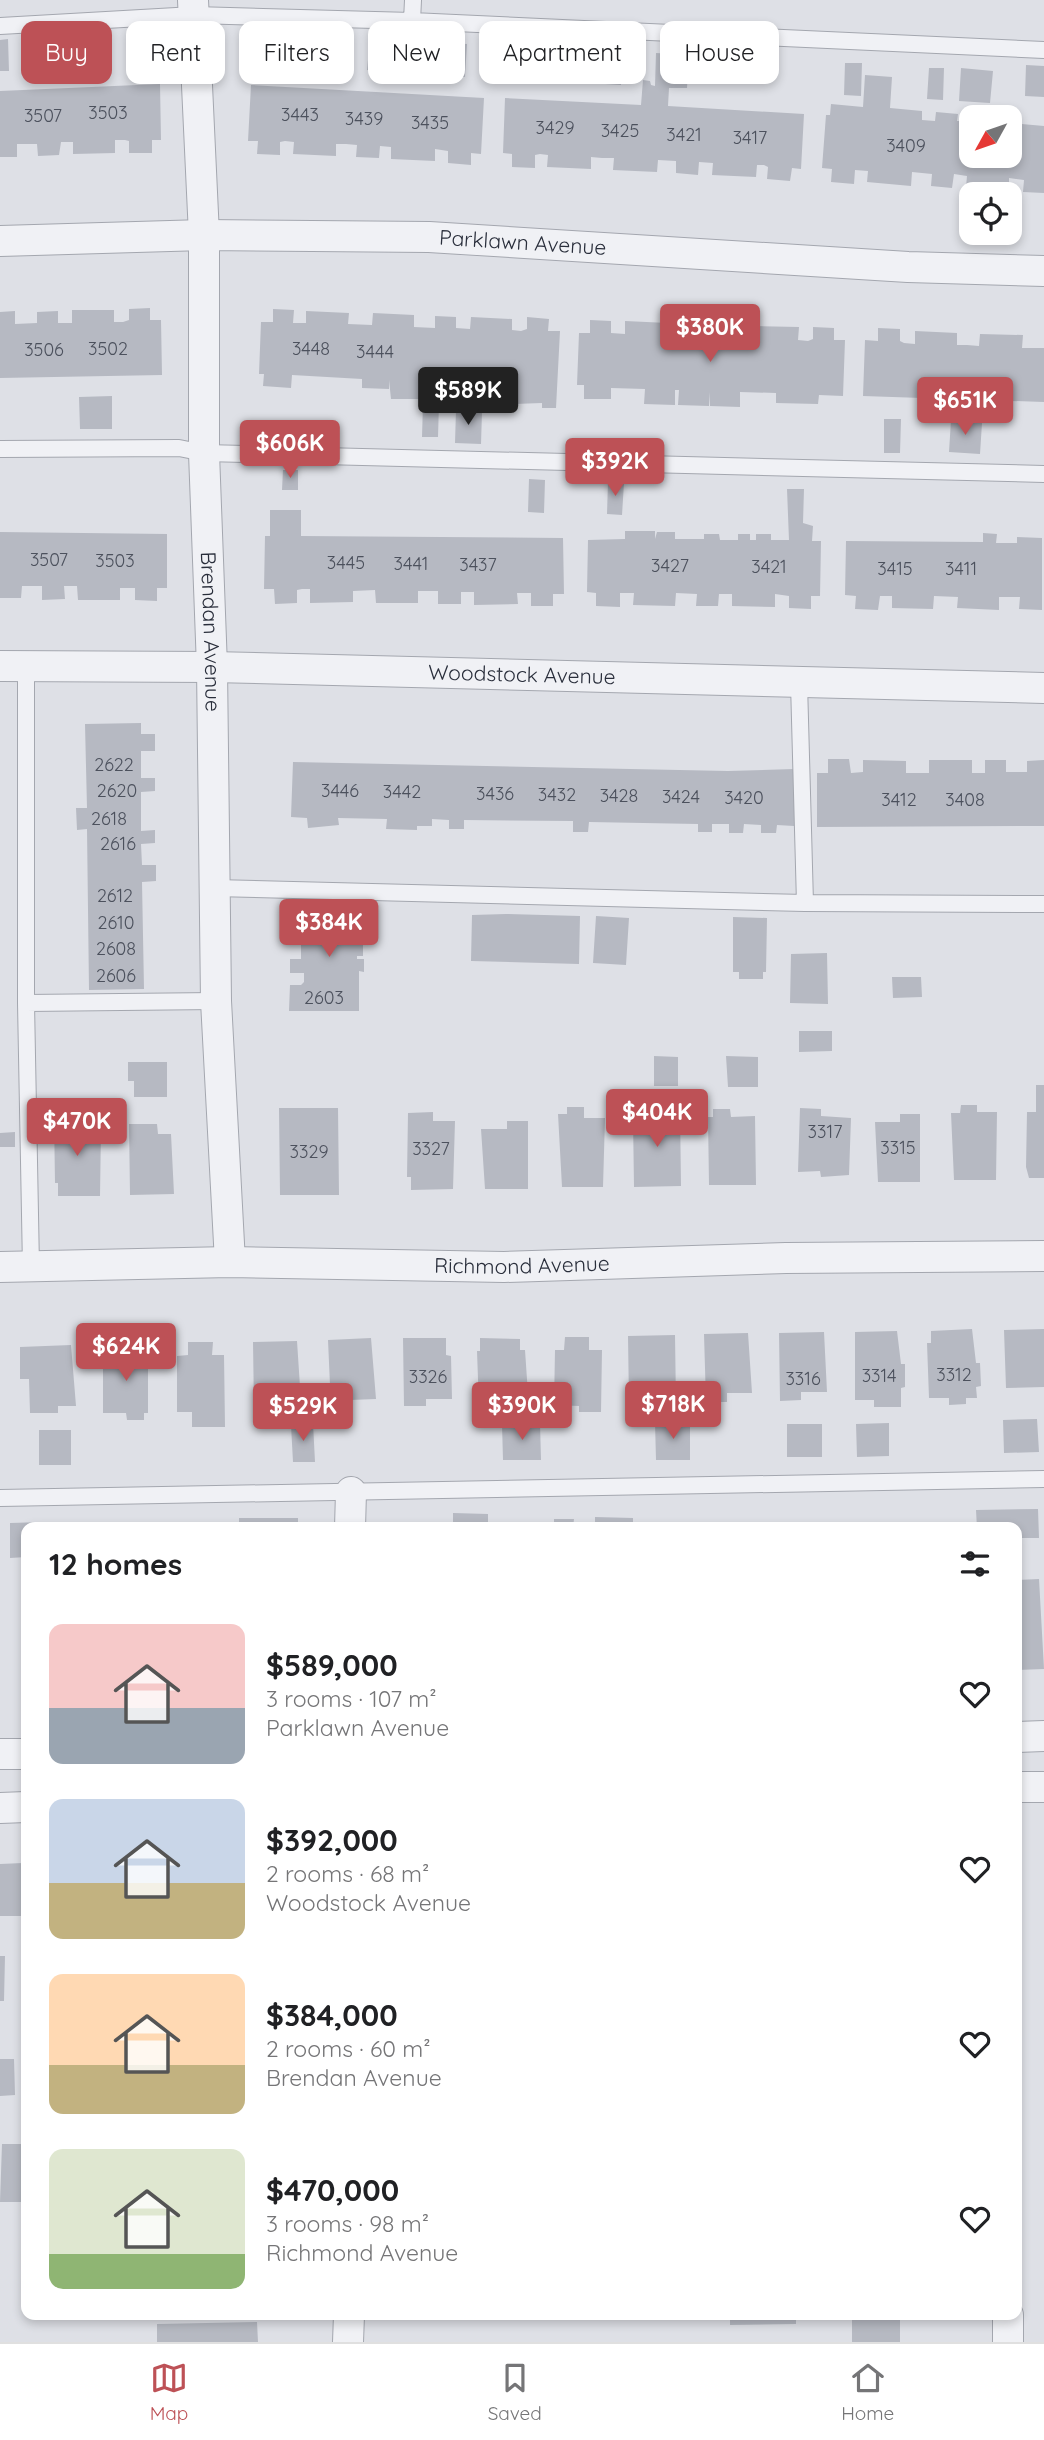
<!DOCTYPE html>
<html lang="en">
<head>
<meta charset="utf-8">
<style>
	body { margin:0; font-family:Quicksand,sans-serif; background:#f2f2f2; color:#202124; height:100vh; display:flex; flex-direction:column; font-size:26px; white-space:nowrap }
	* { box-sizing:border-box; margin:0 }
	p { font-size:23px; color:#757577 }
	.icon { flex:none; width:38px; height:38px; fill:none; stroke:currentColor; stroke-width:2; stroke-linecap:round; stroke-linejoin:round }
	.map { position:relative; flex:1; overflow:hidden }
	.side { position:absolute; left:21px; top:1522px; width:1001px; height:798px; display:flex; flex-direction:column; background:#fff; border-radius:14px; box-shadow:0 4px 10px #0003 }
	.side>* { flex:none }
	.guide { position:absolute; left:21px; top:21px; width:1003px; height:63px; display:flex; gap:14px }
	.needle { width:46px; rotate:230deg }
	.tools { position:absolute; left:959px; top:105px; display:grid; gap:14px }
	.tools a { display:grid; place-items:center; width:63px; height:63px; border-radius:14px; background:#fff; box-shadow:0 4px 10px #0003; font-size:35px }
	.price { position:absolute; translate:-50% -60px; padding:0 16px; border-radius:7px; background:#bd5156; color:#fff; font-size:23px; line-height:46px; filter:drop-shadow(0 2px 4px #0008) }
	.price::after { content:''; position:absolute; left:50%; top:42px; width:21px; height:16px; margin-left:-10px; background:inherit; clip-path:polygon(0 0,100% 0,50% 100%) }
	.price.selected { background:#222; color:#fff }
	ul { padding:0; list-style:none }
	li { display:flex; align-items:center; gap:21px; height:175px; padding:0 28px }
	li span { display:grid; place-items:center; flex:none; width:196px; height:140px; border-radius:14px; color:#555 }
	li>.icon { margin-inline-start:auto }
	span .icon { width:84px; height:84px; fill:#fffc; stroke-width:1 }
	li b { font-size:30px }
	h2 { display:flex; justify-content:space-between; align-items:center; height:84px; padding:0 28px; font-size:30px }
	.chip { padding:0 24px; border-radius:14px; background:#fff; box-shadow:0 4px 10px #0003; font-size:24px; line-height:63px }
	.chip.selected { background:#bd5156; color:#fff }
	.menu { display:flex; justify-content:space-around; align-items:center; height:98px; border-top:2px solid #e0e0e0; background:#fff; font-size:19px; color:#757577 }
	.menu a { display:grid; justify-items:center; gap:4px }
	.menu .selected { color:#bd5156 }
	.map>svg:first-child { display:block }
	.building { fill:#b6b9c2 }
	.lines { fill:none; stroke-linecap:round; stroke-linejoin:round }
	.lane-casing { stroke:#a4a7af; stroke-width:18 }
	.street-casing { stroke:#a4a7af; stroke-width:32 }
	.lane { stroke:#f0f1f5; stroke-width:16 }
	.street { stroke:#f0f1f5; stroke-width:30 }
	.labels { text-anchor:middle; stroke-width:7; stroke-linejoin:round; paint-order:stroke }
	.number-label { font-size:18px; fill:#4c515d }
	.street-label { font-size:21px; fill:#292e3b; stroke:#edeff4 }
</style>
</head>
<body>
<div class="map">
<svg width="1044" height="2342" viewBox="0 0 1044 2342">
	<rect width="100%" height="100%" fill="#dee0e6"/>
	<!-- building -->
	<path class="building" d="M257,25L285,27L283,57L255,55Z
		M321,35L353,38L351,71L319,69Z
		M57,37L59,69L42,70L40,38Z
		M8,39L9,71H0V40Z
		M370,39L402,42L399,73L367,70Z
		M435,42L467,44L465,77L433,75Z
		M527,46L542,47L540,81L525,80Z
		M608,51L623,52L621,85L605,84Z
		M656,53L689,55L687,88H669L668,106L804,114L801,169L792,168L790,181L767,179L768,167L764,165H757L756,177L712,175L713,163L699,162L698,175L676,173V161L658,160L657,172L613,170L614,158H602L591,157V169L547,167L548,155L540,154L535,155V168L512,167V154L503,153L505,98L641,105L643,80L650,81L651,85L655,86Z
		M845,63H862L861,96L844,95Z
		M1026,65L1044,66V97L1025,96Z
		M929,68H944L943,100L927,99Z
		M961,68L993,71L990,103L959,101Z
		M865,75L892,77L890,108L922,111V120L935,121L936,112L958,114L957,121H960L961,112L997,115L971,117V156H1010V123L1044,126V193L1023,192L1024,180L1009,178V190L966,187L967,176L954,174L952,188L931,186L932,174L912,172L911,186L867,182L868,171L855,170L854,184L831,182L832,169L822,168L826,115H830L831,104L863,107Z
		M160,84L161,140H152V153H129V141L125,140H115V153L73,154V142H61L59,155L38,156L37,144H17V157H0V91Z
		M251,85L484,98L481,154L471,153V165L448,163V151L435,149V161L391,159V147L380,146L379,158L356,157L357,145L346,144H336V156L293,154L294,142L285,141L280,142V155L257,154L258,141H248Z
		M150,308V320H161L162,375L0,378V312L15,311V324L37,323V312L58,311V323H72V310H114V322H123L129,320V309Z
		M273,309L294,310L293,323H306V311L349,313L348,324L372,325L373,313L414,315V327L435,328V316L456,317V328L470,329L471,317L512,319V330L521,331L527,329V317L549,319L548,331H560L556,408H542V403L489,405L490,383L424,381L421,399H391L389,380V389L362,388V379L292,375L291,388L263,386L264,374H259L261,322H273Z
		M590,320L611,321V333L625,334V321L668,323L667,336L691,337V324L734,325L733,338H743L756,339V326L799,327L798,340L808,341L813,339V327L834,328V340H845L843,396L819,395L818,404L776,403V393L740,392V407L710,406L709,392V406L678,405L679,390H675V405L644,404L645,389L611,388V399H584V385H577L579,333H590Z
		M878,328L900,329V341L904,343L915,344V331L957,333V345H967L979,346L980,334L1023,335L1022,348H1044V402L863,396L865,340L878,341Z
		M112,396V429H80L79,397Z
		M423,403H439L438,437H422Z
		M456,410L482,412L481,444L455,443Z
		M884,419H901L900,453H884Z
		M951,420L982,423L980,454L949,452Z
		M258,421L292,422L291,438L258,437Z
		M283,470H298V490H282Z
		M529,479L545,480L544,513L528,512Z
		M608,482L624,483L622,515L607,514Z
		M787,489H804L803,523L813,526L812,541H821L820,596H811V609L789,608V596L775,594V607L732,606V594H719L718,606H696L697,594L676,593L675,606L633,605L634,593H620V607L596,606V593L587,592L588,540L625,539V531H655V539L657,532H675V539H704V534H719L720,540H738V534H750V540H756V534H771V540H789Z
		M270,510H301V536L563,538L564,594H553V606H531V593H517L518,604L474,605V592H461V604H438V591H418V603H376L375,590L353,591V602L310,603V589H302L297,590V603L275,604L274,589H264L265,536H270Z
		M0,532L167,534V588H157V601L135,600V588H120V600H78L77,586H64L65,599L42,600V586H22L21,598H0Z
		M983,533L997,534L996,543H1017V537L1042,538V610L1019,609L1020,597H999V610L957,608L958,597L934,596L933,609L892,608V596H880L878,610L855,609L856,596L845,595L846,541L983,542Z
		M141,723V734H155V751H141V778H155V791L141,792V831L155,830V843L141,844L142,865H156V881L142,882L144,989L89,990L87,829L77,830L76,808H87L85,724Z
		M828,759H849L851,773L863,772V760L906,761V773H929V760H972V773H985V760H1006V772H1027V761L1044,760V826L817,827V773H828Z
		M293,762L728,771L794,769V826L777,825L776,833H761V825L744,824L743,833H729V824H712V832H698V824L589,822L588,832H573V821L464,820V829H449V820L432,819V826H417V830L386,829L387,819L338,818L339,825L308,828L307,818L291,817Z
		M301,903H355V916L367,917V931H358V945H363V956H357V959H364V972L359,971V1011H289L290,985H301L304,982V973H290V959H301Z
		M506,914L580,916L579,964L471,961L472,915Z
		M596,916L629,918L626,965L593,963Z
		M733,917L767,918L766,972H763V979H739V972H733Z
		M827,953L828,1004L790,1003L791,954Z
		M892,977H921L922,997L893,998Z
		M799,1031H832V1051L799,1052Z
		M654,1056L678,1057V1086H654Z
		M726,1056L758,1057V1087H728Z
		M128,1062H167V1097H134V1081H128Z
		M1036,1085H1044V1178H1029L1026,1167L1027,1112H1036Z
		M961,1105H977V1112H997L996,1180H954L951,1113H960Z
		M567,1107H584V1118H605L603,1187H562L558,1114H567Z
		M279,1108H338L339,1195H280Z
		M800,1108L821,1109V1116L851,1118L849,1175L821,1177L820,1171L798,1172Z
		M713,1109H730L731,1117L755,1116L756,1185H709L708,1117H713Z
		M680,1111L681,1186L634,1187L633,1118H639L638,1112Z
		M433,1112V1121H455L453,1189L411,1190V1177H407L408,1113Z
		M900,1114H920V1182H878L875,1122H900Z
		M54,1116H72V1120H81V1128L101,1127L100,1196H58V1183H55Z
		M507,1121H528V1189H485L481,1129H507Z
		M129,1124H157L158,1134H171L174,1194L130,1195Z
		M15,1132V1147H0V1133Z
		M972,1329L976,1363H980L981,1386L976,1387L977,1398H966V1404L949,1405V1398H929L927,1343H931V1331Z
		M1044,1329V1387L1006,1388L1004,1330Z
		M897,1331L901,1364H905V1387L901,1388V1407H874V1400H855V1332Z
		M824,1332L827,1392H801V1400L780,1401L779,1333Z
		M748,1333L752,1393H727V1402H706L704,1334Z
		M675,1335L676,1404H671V1411L653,1412L654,1404H629L628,1336Z
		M565,1337H589V1350H602L601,1412H579V1406L554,1405L555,1350H564Z
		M371,1338L376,1399L350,1400L351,1408H331L328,1340Z
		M403,1338H446V1355L451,1356L452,1399H426V1406H404Z
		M480,1338L520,1339V1350H525L528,1394L524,1393V1406H515V1413H509V1420H491V1407H479L477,1351H480Z
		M297,1341L301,1402L276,1403V1409H254L253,1342Z
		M188,1342H213L212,1355H224L225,1427H192V1412H177V1356L188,1355Z
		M71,1345L76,1406H58V1413H30L29,1379H20V1347Z
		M112,1345H137L136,1357L148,1356V1413H144V1420H127L126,1413H103V1357H112Z
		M1037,1419L1039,1452L1004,1453L1003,1420Z
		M655,1422H690V1460H656Z
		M313,1423L315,1462H293L291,1425Z
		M540,1423L541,1460H503L502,1424Z
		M889,1423V1456L857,1457L856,1424Z
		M787,1424H822V1457H787Z
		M39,1430H71V1465H39Z
		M1038,1509L1039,1538H1017V1528H977L976,1510Z
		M453,1513L488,1514V1528H453Z
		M595,1517L633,1518V1528H595Z
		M239,1518H298V1528H239Z
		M554,1519H574L573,1528H554Z
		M44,1522V1528H26V1557L10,1558V1523Z
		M819,1523V1528H783V1525Z
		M1039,1579L1044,1669L1017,1670V1580Z
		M23,1863L26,1916H0V1864Z
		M0,1956H5L4,2001H0Z
		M0,2059H14L15,2095L0,2096Z
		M2,2144H26V2202H0Z
		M730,2315H796V2324L730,2325Z
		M852,2315H900V2342H852Z
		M257,2322L258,2342H157V2324Z"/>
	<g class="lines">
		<!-- lane casing -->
		<g class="lane-casing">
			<path id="lane" d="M413,0L412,21L1044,50
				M0,26L194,15L412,21
				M0,449L179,448L204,453L1044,474
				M26,666V1003L31,1267
				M799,683L805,903
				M214,888L805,903L1044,904
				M26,1003L216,1001
				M0,1498L1044,1479"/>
		</g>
		<!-- street casing -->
		<g class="street-casing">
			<g id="street">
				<path id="s1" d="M193,0L204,235V453L212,667L216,1001L230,1262"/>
				<path id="s2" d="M0,241L204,235L429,237L908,267L1044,271"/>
				<path id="s3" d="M0,666L212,667L1044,688"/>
				<path id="s4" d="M0,1267L230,1262L504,1267L786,1258L1044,1256"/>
				<path d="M350,1528L351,1492"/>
				<path d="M1017,1737L1044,1736"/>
				<path d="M0,1754H26"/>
				<path d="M1017,1787H1044"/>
				<path d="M0,1808L26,1807"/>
				<path d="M1008,2315V2342"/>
				<path d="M348,2342L349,2315"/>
			</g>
		</g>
		<!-- lane -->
		<use href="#lane" class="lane"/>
		<!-- street -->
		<use href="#street" class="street"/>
	</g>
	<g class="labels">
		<!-- number labels -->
		<g class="number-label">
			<text x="108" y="119">3503</text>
			<text x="300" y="121">3443</text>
			<text x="43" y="122">3507</text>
			<text x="364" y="125">3439</text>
			<text x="430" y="129">3435</text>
			<text x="555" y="134">3429</text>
			<text x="620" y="137">3425</text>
			<text x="684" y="141">3421</text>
			<text x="750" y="144">3417</text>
			<text x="906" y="152">3409</text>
			<text x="108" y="355">3502</text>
			<text x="311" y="355">3448</text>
			<text x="44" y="356">3506</text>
			<text x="375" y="358">3444</text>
			<text x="49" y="566">3507</text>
			<text x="115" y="567">3503</text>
			<text x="346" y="569">3445</text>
			<text x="411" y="570">3441</text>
			<text x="478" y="571">3437</text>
			<text x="670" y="572">3427</text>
			<text x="769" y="573">3421</text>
			<text x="895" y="575">3415</text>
			<text x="961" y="575">3411</text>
			<text x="114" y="771">2622</text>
			<text x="117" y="797">2620</text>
			<text x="340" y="797">3446</text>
			<text x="402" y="798">3442</text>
			<text x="495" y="800">3436</text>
			<text x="557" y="801">3432</text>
			<text x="619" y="802">3428</text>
			<text x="681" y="803">3424</text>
			<text x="744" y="804">3420</text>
			<text x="899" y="806">3412</text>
			<text x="965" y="806">3408</text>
			<text x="109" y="825">2618</text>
			<text x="118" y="850">2616</text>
			<text x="115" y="902">2612</text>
			<text x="116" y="929">2610</text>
			<text x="116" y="955">2608</text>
			<text x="116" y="982">2606</text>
			<text x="324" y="1004">2603</text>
			<text x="825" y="1138">3317</text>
			<text x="898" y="1154">3315</text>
			<text x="431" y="1155">3327</text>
			<text x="309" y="1158">3329</text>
			<text x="954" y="1381">3312</text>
			<text x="879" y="1382">3314</text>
			<text x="428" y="1383">3326</text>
			<text x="803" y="1385">3316</text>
		</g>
		<!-- street labels -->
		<g class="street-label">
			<text dy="7" stroke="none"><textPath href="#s2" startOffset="523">Parklawn Avenue</textPath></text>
			<text dy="7" stroke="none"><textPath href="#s1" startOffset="632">Brendan Avenue</textPath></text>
			<text dy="7" stroke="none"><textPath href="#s3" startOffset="522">Woodstock Avenue</textPath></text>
			<text dy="7" stroke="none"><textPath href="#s4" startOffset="522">Richmond Avenue</textPath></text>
		</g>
	</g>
</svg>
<div class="tools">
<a><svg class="needle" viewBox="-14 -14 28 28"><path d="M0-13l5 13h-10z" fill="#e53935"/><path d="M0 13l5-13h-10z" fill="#757577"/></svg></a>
<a><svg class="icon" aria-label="locate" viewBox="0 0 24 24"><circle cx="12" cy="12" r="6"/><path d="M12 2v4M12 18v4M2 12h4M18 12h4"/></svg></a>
</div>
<b class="price" style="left:710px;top:364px">$380K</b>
<b class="price selected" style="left:468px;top:427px">$589K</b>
<b class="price" style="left:965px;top:437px">$651K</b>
<b class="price" style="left:290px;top:480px">$606K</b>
<b class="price" style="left:615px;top:498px">$392K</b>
<b class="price" style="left:329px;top:959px">$384K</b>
<b class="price" style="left:657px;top:1149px">$404K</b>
<b class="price" style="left:77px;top:1158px">$470K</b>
<b class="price" style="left:126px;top:1383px">$624K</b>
<b class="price" style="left:673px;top:1441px">$718K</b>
<b class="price" style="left:522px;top:1442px">$390K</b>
<b class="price" style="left:303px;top:1443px">$529K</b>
<div class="guide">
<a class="chip selected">Buy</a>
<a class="chip">Rent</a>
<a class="chip">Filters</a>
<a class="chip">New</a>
<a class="chip">Apartment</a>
<a class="chip">House</a>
</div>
<section class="side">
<h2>12 homes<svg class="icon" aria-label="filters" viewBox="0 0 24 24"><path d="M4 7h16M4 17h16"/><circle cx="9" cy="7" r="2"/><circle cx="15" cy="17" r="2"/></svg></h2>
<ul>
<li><span style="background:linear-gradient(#f6c9c9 60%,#9aa5b1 0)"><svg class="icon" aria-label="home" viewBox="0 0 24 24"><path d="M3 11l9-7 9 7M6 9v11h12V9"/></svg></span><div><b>$589,000</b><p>3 rooms · 107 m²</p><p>Parklawn Avenue</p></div><svg class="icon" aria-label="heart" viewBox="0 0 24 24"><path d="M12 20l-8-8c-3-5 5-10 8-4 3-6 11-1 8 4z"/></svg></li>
<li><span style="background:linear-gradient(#c9d6e8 60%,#c2b280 0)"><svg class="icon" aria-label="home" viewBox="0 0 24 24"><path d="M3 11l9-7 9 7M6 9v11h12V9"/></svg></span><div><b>$392,000</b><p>2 rooms · 68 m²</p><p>Woodstock Avenue</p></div><svg class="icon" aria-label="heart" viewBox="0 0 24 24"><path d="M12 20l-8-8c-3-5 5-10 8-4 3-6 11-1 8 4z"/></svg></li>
<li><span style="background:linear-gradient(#ffd9b3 65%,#c2b280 0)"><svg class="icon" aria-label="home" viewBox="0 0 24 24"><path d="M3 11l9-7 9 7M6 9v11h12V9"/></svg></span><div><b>$384,000</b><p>2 rooms · 60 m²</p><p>Brendan Avenue</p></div><svg class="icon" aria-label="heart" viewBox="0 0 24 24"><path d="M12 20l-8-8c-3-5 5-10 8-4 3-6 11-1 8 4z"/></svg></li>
<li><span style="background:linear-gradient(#dfe7d0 75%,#8fb573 0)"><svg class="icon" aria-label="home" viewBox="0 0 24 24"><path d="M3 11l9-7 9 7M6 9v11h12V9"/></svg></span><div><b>$470,000</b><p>3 rooms · 98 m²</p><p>Richmond Avenue</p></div><svg class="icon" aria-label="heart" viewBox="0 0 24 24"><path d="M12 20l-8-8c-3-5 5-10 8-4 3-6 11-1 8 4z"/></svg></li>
</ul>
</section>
</div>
<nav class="menu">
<a class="selected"><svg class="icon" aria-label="map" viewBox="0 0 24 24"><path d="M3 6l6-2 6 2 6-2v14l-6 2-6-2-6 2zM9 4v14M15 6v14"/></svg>Map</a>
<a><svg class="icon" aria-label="saved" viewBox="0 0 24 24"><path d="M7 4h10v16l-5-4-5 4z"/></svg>Saved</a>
<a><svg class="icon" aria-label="home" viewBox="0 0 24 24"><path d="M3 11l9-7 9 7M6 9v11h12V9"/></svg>Home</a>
</nav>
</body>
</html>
